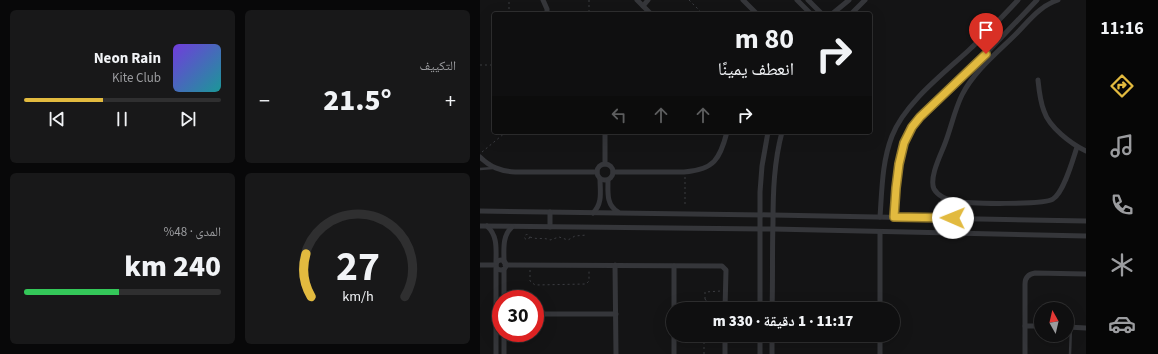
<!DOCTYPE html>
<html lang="ar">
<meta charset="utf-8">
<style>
:root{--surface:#0f0f10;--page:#181819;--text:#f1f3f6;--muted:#9b9c9f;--line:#2f2f30;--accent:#e2ba3f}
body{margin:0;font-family:"Source Sans 3","Noto Naskh Arabic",sans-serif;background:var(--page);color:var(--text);direction:rtl;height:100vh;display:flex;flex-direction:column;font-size:15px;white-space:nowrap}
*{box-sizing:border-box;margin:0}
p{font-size:13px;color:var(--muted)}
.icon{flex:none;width:22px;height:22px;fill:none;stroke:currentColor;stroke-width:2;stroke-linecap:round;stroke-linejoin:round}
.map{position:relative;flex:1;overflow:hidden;direction:ltr}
.panel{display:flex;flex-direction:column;gap:10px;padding:10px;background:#080809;width:480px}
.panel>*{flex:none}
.hud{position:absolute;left:12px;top:12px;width:380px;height:122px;border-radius:4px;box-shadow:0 4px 16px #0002,0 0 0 1px var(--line);direction:rtl;background:#0f0f10;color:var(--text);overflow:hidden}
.needle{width:26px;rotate:352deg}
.fabs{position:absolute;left:554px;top:302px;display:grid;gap:8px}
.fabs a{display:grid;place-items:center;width:40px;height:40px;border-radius:50%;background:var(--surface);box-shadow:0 4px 16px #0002,0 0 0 1px var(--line);font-size:20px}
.speed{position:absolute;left:12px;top:290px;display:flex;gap:8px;font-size:20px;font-weight:700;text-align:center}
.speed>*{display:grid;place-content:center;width:52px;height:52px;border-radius:50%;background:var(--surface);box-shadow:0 4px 16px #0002,0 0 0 1px var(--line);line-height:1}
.speed .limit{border:6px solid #d22;background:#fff;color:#111}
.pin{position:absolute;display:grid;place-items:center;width:34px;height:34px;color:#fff;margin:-41px -17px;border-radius:50% 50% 50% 0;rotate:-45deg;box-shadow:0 0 4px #0007}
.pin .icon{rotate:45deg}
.me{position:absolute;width:44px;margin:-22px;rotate:271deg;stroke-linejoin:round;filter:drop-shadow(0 0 3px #0008)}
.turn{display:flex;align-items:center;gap:14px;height:84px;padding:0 12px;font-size:18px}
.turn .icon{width:52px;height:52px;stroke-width:2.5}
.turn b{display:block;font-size:28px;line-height:34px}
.lanes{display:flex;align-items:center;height:38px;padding:0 12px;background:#0003;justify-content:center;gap:20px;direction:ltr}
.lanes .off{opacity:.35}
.big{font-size:30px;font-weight:800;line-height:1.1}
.panel .card{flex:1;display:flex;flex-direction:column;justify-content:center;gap:6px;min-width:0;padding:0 14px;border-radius:6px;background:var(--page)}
.panel .dial{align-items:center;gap:0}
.dial svg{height:104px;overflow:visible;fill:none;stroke:var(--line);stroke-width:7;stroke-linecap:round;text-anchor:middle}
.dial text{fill:var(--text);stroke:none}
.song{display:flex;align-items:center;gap:12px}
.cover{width:48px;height:48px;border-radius:6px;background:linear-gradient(135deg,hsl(260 70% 55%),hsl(180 70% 35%))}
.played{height:4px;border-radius:2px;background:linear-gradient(90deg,var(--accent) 40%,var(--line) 40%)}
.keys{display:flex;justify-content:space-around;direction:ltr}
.heat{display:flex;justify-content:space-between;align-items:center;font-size:22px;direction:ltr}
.charge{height:6px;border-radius:3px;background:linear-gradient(90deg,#34c759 48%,var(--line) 0)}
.panel .tiles{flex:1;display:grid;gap:10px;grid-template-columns:repeat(2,1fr)}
.trip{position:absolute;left:186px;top:302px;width:234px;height:40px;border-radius:20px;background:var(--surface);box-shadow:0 4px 16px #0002,0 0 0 1px var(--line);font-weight:800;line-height:40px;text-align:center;direction:rtl}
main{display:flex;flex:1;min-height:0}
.tabs{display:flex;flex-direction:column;width:72px;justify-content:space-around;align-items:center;background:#060606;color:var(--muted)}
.tabs .icon{width:28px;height:28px}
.tabs .active{color:var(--accent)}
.tabs b{font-size:18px;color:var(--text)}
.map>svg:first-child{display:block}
</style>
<main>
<nav class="tabs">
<b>11:16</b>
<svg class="icon active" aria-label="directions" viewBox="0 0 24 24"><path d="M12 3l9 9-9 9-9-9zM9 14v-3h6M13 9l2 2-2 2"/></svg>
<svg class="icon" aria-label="music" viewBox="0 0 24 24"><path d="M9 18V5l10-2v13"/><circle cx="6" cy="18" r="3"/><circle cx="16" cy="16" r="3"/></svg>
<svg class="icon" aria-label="phone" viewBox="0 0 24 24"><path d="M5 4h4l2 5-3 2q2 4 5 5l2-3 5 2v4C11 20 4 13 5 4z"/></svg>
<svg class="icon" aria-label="climate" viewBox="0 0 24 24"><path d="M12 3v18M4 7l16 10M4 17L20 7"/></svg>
<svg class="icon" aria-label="car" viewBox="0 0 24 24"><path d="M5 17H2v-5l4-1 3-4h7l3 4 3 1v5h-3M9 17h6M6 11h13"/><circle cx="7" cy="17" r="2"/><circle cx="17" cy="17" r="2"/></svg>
</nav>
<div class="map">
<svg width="606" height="354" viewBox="0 0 606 354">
<rect width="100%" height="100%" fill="#141415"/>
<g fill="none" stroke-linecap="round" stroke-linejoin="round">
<!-- path -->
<g stroke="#3b3c41" stroke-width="1" stroke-dasharray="2 3" stroke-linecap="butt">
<polyline points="109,0 109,14"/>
<polyline points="209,0 223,14"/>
<polyline points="110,11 113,14"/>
<polyline points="29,14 29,0"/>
<polyline points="0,65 14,65"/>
<polyline points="43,132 72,132"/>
<polyline points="72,132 119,133"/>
<polyline points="130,133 165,134 173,132"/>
<polyline points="167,134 189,134 197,132"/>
<polyline points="2,152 26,132"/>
<polyline points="205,177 205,204"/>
<circle cx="47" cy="237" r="2.5"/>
<path d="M50 237C57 240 64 237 70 240L79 237 88 240 95 236 107 235"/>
<polyline points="50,270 50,281 55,285 106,284 109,281 109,270"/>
<polyline points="225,299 232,309 234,309 240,306"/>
<polyline points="225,309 225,292 241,291"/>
<polyline points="224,354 224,335"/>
</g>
<!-- service -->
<g stroke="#35363a" stroke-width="2.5">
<polyline points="0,169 13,168"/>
<polyline points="590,354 591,328"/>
</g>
<!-- minor -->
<g stroke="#35363a" stroke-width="5">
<polyline points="63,0 67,9 67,14"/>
<polyline points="157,0 171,14"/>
<polyline points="263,0 277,14"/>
<polyline points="317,0 331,14"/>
<polyline points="328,0 342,14"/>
<path d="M578 0C572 2 565 6 560 10 551 17 544 26 536 34 518 52 494 71 482 95 474 111 471 129 464 146 460 156 449 178 454 189 458 196 467 200 474 201 488 204 565 205 573 199 584 192 593 159 597 147"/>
<polyline points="163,6 168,0"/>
<polyline points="352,14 369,0"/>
<polyline points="371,14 385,0"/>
<path d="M558 80C559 90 560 101 564 111 569 127 591 144 606 151"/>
<path d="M0 157C10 167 20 171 35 172H117"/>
<circle cx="125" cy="172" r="8"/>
<polyline points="125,164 125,132"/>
<path d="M133 172H204C234 170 240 159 247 132"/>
<path d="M128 180C128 192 126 205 138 212"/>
<polyline points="0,211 293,215 606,221"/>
<polyline points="70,212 70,227"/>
<path d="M113 213C123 203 120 191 120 179"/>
<path d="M400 217C402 189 402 162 412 136 425 103 463 74 489 50 506 34 522 17 538 0"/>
<path d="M414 217C416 182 416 145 440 117L495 65 557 0"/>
<polyline points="0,226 293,229 606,236"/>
<path d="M7 226C18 236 16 249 16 263"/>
<circle cx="21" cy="265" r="5"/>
<path d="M24 262C24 249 22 236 32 227"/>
<polyline points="0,265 16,265"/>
<polyline points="25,265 242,266 246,270 245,309"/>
<polyline points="135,265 136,354"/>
<polyline points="194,266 194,309"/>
<polyline points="24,269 24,299"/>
<polyline points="280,309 280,192 282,166 288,132"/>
<path d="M292 309C293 280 292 252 293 223 293 192 294 162 302 132"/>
<polyline points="400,309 400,232"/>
<polyline points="55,314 136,314"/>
<polyline points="545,326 561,326"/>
<polyline points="587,327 606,328"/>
<polyline points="24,333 24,354"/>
<polyline points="194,335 194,354"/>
<polyline points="280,335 280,354"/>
<polyline points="16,354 16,268"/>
<polyline points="245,354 245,335"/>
<polyline points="292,354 292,335"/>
<polyline points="400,354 400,335"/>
<path d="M545 354V284C545 277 549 274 555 273L606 274"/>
</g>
</g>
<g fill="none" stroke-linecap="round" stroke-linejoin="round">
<!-- route casing -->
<g stroke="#937929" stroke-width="10">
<polyline id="route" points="473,218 414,217 416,188 419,164 424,143 432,127 440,117 506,54"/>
</g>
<!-- route -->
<use href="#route" stroke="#e2ba3f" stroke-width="7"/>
</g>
</svg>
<div class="fabs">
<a><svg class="needle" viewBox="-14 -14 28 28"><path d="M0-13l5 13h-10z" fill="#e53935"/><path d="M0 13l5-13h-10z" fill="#9b9c9f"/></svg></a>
</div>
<div class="speed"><div class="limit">30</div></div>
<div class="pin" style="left:506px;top:54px;background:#d93025"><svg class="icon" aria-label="arrive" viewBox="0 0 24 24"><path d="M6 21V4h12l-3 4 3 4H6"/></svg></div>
<svg class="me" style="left:473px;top:218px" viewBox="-20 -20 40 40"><circle r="19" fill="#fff"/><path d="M0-13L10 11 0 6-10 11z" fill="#e2ba3f"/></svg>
<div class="trip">11:17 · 1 دقيقة · 330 m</div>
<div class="hud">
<div class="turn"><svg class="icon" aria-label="right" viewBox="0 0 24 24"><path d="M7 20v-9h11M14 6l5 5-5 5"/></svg><div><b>80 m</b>انعطف يمينًا</div></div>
<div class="lanes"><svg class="icon off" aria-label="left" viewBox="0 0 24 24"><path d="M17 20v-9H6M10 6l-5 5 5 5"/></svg><svg class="icon off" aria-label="ahead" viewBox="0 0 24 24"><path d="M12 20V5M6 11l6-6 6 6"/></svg><svg class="icon off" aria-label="ahead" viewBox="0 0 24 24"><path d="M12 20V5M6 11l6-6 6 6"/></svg><svg class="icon" aria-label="right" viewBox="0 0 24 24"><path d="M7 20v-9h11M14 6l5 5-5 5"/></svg></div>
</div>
</div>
<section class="panel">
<div class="tiles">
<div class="card"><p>التكييف</p>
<div class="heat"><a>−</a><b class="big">21.5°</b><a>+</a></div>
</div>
<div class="card">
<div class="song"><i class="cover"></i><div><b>Neon Rain</b><p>Kite Club</p></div></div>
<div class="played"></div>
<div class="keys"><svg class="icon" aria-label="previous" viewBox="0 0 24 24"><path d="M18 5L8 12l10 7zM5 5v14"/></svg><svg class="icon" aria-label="pause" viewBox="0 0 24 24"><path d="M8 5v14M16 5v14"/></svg><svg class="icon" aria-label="next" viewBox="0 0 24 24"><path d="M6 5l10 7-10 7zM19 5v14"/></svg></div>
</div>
<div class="card dial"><svg viewBox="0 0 100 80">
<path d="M14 69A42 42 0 1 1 86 69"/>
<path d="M14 69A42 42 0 0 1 10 36" stroke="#e2ba3f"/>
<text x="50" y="56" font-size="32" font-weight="700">27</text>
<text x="50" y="72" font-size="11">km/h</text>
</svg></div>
<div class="card"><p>المدى · 48%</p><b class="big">240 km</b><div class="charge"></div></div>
</div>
</section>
</main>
